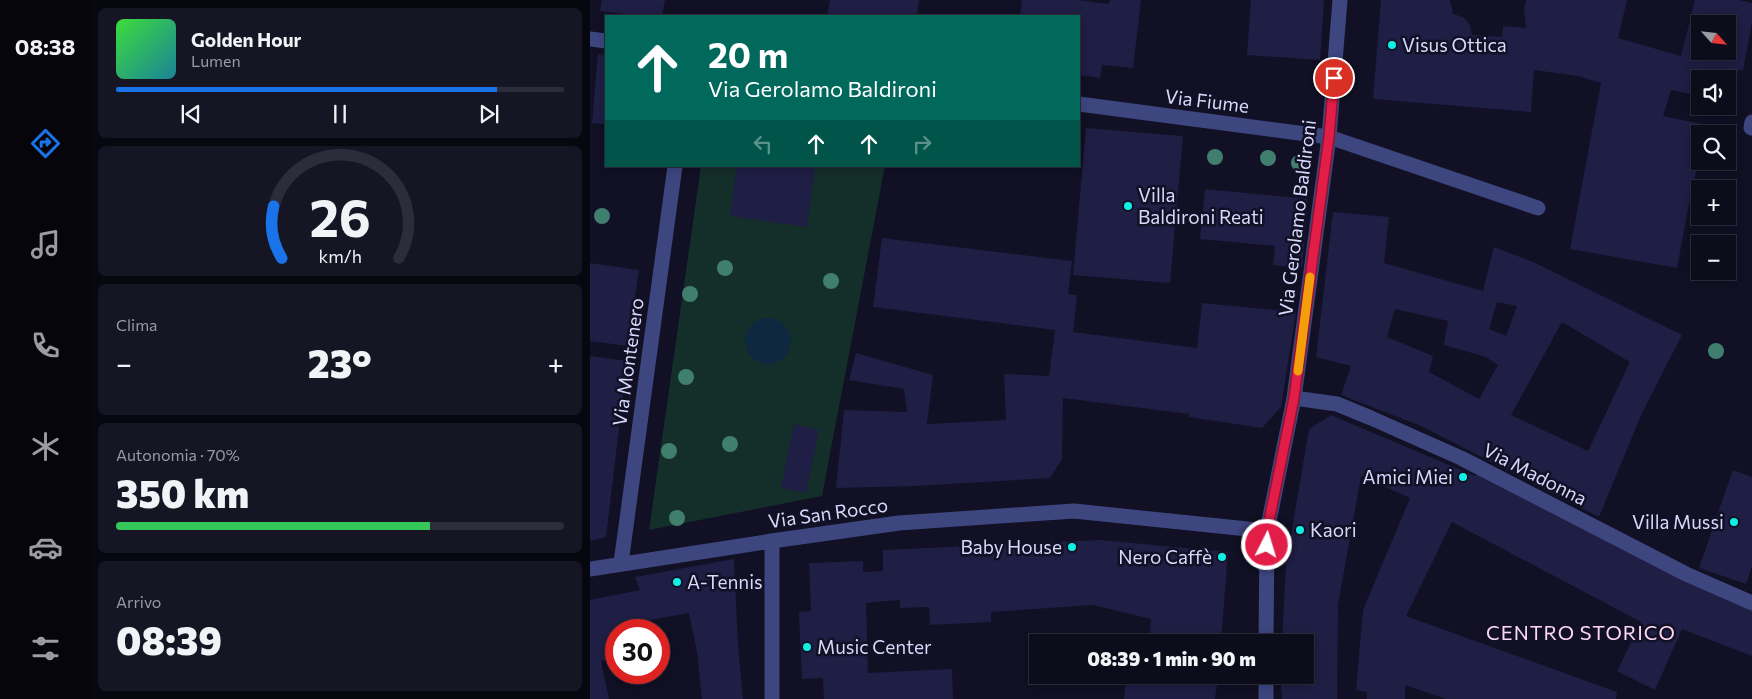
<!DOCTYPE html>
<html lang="it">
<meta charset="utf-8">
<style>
:root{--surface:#0d0c1b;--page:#161524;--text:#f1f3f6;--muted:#9a9ba3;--line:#2d2c3a;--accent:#1a73e8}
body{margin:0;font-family:Commissioner,sans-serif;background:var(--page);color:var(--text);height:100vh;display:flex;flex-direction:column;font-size:19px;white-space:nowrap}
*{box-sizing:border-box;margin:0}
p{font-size:16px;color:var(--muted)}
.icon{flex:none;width:28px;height:28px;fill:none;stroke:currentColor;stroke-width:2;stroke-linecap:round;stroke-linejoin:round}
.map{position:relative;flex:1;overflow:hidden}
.sheet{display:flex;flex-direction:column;gap:8px;padding:8px;background:#07070f;width:500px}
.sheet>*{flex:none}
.hud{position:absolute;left:15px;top:15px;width:475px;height:152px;border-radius:0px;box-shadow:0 2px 12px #0003,0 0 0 1px var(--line);background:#00695c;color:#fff;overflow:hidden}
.needle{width:32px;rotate:117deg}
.tools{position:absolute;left:1101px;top:15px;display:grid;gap:10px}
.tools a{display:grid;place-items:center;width:45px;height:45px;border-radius:0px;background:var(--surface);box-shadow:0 2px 12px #0003,0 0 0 1px var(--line);font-size:25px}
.speed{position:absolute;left:15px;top:619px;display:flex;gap:10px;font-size:25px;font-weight:700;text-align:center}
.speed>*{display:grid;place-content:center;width:65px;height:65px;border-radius:50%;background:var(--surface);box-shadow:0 2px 12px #0003,0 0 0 1px var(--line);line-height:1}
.speed .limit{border:8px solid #d22;background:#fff;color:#111}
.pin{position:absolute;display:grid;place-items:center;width:42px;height:42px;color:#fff;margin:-21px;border:2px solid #fff;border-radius:50%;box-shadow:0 1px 5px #0007}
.me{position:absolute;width:55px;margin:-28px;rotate:5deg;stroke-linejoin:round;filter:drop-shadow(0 0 4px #0008)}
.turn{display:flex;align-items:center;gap:18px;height:105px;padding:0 20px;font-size:22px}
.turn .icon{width:65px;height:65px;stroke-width:2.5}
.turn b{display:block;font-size:35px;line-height:42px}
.lanes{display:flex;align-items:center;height:48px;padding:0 20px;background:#0003;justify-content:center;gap:25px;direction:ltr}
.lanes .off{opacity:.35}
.big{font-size:38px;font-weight:800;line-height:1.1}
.sheet .widget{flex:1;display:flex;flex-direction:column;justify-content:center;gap:8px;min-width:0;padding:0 18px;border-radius:8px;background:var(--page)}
.sheet .dial{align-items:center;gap:0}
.dial svg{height:130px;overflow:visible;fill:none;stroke:var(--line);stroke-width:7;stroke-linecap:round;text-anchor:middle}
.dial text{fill:var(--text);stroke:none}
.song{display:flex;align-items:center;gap:15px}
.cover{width:60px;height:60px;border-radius:8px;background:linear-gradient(135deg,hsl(120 70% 55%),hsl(190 70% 35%))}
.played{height:5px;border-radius:2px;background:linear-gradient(90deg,var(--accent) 85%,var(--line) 85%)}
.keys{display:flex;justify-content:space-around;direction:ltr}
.heat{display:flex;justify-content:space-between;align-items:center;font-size:28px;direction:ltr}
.charge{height:8px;border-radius:4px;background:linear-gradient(90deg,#34c759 70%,var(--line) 0)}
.trip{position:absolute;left:439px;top:634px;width:285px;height:50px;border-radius:0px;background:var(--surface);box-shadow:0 2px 12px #0003,0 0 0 1px var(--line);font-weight:800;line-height:50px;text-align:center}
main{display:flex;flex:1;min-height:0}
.dock{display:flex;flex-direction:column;width:90px;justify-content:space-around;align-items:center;background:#05050b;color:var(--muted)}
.dock .icon{width:35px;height:35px}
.dock .active{color:var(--accent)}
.dock b{font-size:22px;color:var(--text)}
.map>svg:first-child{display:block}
</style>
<main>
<nav class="dock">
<b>08:38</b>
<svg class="icon active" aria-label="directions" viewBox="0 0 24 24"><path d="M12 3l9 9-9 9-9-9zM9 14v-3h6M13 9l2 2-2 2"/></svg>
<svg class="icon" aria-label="music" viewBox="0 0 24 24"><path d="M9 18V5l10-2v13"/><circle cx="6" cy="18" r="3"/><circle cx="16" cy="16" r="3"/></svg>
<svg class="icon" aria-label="phone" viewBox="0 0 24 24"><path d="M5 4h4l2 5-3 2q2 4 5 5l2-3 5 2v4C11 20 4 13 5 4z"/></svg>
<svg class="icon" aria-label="climate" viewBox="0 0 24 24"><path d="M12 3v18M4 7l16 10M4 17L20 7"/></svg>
<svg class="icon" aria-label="car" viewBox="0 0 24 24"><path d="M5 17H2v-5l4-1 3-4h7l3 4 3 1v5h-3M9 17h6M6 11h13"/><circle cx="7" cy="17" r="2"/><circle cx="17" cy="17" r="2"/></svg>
<svg class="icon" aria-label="filters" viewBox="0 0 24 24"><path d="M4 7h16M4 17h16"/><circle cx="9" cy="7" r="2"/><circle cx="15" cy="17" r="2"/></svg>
</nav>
<section class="sheet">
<div class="widget">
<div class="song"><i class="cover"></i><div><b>Golden Hour</b><p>Lumen</p></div></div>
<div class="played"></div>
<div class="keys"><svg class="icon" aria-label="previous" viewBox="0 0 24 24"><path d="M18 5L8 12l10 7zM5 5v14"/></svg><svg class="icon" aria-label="pause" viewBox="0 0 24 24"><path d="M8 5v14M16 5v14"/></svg><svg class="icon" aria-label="next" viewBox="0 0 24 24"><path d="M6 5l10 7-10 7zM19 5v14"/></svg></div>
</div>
<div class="widget dial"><svg viewBox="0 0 100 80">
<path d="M14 69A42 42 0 1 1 86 69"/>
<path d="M14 69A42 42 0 0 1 9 37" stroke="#1a73e8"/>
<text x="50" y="56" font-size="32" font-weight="700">26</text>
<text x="50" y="72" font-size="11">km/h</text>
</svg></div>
<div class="widget"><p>Clima</p>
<div class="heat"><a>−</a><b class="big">23°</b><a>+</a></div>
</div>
<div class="widget"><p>Autonomia · 70%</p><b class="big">350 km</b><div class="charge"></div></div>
<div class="widget"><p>Arrivo</p><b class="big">08:39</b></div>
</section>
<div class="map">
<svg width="1162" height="699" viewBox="0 0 1162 699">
<rect width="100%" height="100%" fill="#111024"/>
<!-- green -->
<polygon fill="#142e29" points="111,166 295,166 232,496 59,530"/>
<!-- water -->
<circle fill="#0d2840" cx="178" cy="341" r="23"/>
<!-- building -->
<g fill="#1f1e44" fill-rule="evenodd">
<polygon points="12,0 75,0 72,16 50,16 10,11"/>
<polygon points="240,0 329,0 327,16 237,16"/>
<polygon points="432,0 487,0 519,4 520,0 551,0 543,68 512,65 510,78 489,75 489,16 430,16"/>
<polygon points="661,0 734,0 730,60 657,55"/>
<path d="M791 0H860L863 14 873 17 880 25 882 35 912 37 913 26 936 28 934 9 936 0H1037L1028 38 1091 56 1105 0H1149L1162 3V22L1153 71 1148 70 1141 102 1138 101V79H1110V96L1081 90 1073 116 1121 126 1119 134H1110V161L1103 183 1087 268 980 249 1011 83 988 76 944 70 941 112 783 99ZM1110 24H1138V51H1110Z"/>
<polygon points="8,54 16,55 16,124 2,123"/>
<polygon points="496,128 593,136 580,283 483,275"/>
<polygon points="147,166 225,166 217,227 140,216"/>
<polygon points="615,189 718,199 712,268 683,265 685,246 610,239"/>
<path d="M743 212 799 217 794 263 893 291 904 247 943 262 1092 335 1052 413 1009 517 831 426 751 395 761 366 726 357ZM907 302 927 306 916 336 899 329ZM805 309 858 321 854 345 896 357 908 365 889 399 839 372 843 356 797 337ZM972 322 1040 362 998 451 921 415Z"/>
<polygon points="292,238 482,261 478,294 487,295 483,332 607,348 612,303 706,312 691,407 672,428 599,417 599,414 473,398 472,459 460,478 325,486 246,488 254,410 317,412 314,389 259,380 266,353 343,375 337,424 416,420 414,374 459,376 465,330 283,307"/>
<polygon points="0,263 49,270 38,346 0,341"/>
<polygon points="0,356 37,361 16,537 0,541"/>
<polygon points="741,415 885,476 889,474 1162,610 1162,656 1092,629 1065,690 1027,671 1051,622 862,522 816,616 1027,692 1026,699 856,699 815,685 815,699 777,699 777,692 766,690 773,610 820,498 771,476 748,605 747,699 692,699 690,675 715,675 715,642 692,642 696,565 719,429"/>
<polygon points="204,424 229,430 216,493 191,488"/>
<polygon points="1143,470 1162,477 1162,566 1156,584 1109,568"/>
<polygon points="510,540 638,552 631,642 559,642 561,619 503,605 401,612 401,622 340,625 339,607 310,608 310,600 295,601 276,603 278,673 362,669 363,699 234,699 233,678 212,679 209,612 221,611 219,563 273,561 273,572 293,571 293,550"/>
<polygon points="144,559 148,646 153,699 112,699 107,652 99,613 56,621 58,630 26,630 26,658 11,661 19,699 0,699 0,600 50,590 45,577"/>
<polygon points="555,675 628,675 625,699 534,699 536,680 555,682"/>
</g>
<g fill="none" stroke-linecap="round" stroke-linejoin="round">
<!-- minor -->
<g stroke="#3e4680" stroke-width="15">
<polyline points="0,39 16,41"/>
<polyline points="489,104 739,137 948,208"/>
<polyline points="1161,128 1162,122"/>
<polyline points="704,398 747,404 781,418 871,458 1096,574 1162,603"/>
<polyline points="31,563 85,166"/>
<polyline points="0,569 182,541 309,523 484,511 677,531"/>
<polyline points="676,642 677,531 704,398 739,137 750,0"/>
<polyline points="182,699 182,541"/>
<polyline points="676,699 676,675"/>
</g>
</g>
<!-- trees -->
<g fill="#407e6e">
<circle cx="625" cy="157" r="8"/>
<circle cx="678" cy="158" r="8"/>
<circle cx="709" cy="163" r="8"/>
<circle cx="12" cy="216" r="8"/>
<circle cx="135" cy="268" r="8"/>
<circle cx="241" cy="281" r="8"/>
<circle cx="100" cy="294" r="8"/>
<circle cx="1126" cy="351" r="8"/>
<circle cx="96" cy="377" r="8"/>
<circle cx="140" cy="444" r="8"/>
<circle cx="79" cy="451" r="8"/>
<circle cx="87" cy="518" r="8"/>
</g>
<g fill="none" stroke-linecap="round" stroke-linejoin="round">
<!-- route casing -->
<g stroke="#92132f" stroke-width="12">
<polyline id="route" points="677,545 677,531 704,398 739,137 744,78"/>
</g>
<!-- route -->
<use href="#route" stroke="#e11d48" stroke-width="9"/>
<!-- slow -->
<polyline stroke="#f59e0b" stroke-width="9" points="708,371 720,277"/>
</g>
<!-- markers -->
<g fill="#10efe3" stroke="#111024" stroke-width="2">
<circle cx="802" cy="45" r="5"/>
<circle cx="538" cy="206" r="5"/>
<circle cx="873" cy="477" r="5"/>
<circle cx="1144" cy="522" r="5"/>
<circle cx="710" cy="530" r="5"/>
<circle cx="482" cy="547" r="5"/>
<circle cx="632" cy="557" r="5"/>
<circle cx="87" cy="582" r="5"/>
<circle cx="217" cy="647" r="5"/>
</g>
<g text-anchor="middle" stroke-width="5" stroke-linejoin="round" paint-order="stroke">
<!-- poi labels -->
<g font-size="19" fill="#d6d8fc" stroke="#111024" text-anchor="start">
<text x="812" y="52">Visus Ottica</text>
<text x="548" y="202">Villa<tspan x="548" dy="22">Baldironi Reati</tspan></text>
<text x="863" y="484" text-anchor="end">Amici Miei</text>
<text x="1134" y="529" text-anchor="end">Villa Mussi</text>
<text x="720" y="537">Kaori</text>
<text x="472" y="554" text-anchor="end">Baby House</text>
<text x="622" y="564" text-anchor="end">Nero Caffè</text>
<text x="97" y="589">A-Tennis</text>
<text x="227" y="654">Music Center</text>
</g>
<!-- street labels -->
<g font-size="19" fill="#d6d8fc" stroke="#111024">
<text transform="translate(617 101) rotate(7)" y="7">Via Fiume</text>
<text transform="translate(707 218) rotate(-83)" y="7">Via Gerolamo Baldironi</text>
<text transform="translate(38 362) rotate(-82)" y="7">Via Montenero</text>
<text transform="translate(945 474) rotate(27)" y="7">Via Madonna</text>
<text transform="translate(238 513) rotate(-8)" y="7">Via San Rocco</text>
</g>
<!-- neighbourhood labels -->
<g font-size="20" letter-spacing="1" fill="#fcd8f5" stroke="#111024">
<text x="991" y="640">CENTRO STORICO</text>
</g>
</g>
</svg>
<div class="tools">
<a><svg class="needle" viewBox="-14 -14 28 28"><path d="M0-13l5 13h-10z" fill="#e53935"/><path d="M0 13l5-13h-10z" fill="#9a9ba3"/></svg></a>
<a><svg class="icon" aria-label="sound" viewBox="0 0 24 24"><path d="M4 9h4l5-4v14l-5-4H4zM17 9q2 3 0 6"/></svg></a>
<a><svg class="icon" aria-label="search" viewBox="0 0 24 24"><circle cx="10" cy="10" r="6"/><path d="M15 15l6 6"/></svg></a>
<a>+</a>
<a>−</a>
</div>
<div class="speed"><div class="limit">30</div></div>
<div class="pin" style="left:744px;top:78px;background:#d93025"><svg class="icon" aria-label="arrive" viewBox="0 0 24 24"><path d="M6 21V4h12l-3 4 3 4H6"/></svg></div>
<svg class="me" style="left:677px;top:545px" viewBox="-20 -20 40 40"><circle r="17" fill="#e11d48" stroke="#fff" stroke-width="3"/><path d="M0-11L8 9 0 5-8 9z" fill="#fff"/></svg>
<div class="trip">08:39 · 1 min · 90 m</div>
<div class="hud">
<div class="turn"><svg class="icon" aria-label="ahead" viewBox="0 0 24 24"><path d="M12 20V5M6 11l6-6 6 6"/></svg><div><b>20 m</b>Via Gerolamo Baldironi</div></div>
<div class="lanes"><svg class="icon off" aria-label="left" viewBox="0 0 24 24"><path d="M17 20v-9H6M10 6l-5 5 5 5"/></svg><svg class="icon" aria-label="ahead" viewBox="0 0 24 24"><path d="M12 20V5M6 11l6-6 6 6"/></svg><svg class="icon" aria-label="ahead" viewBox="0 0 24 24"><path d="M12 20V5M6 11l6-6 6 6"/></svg><svg class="icon off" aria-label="right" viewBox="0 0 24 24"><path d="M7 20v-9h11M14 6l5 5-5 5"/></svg></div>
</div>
</div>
</main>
